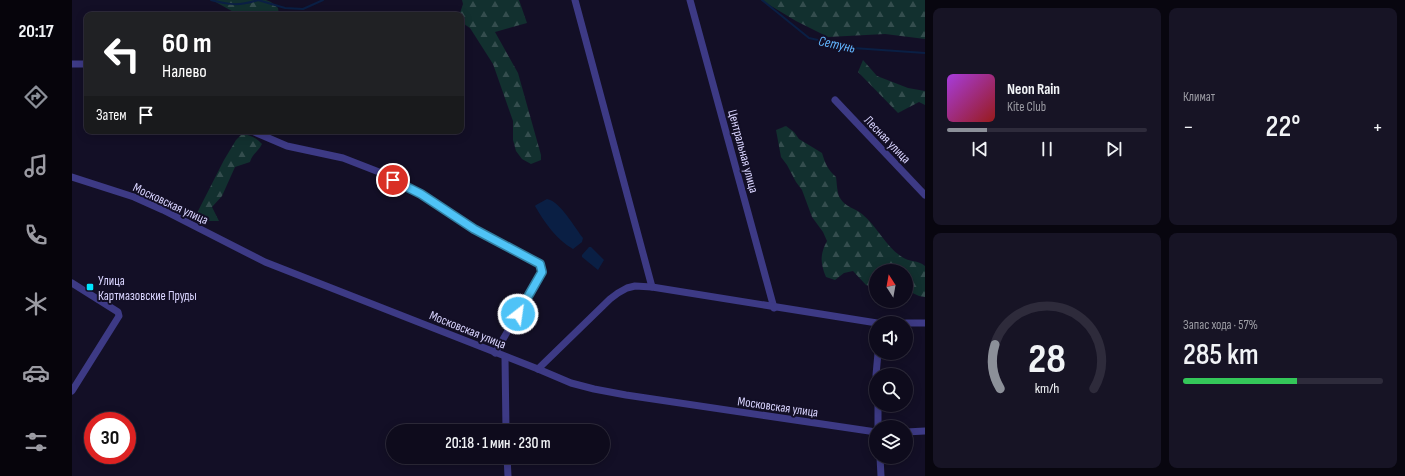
<!DOCTYPE html>
<html lang="ru">
<meta charset="utf-8">
<style>
:root{--surface:#0e0b1c;--page:#171425;--text:#f1f3f6;--muted:#9b9ba3;--line:#2e2b3b;--accent:#8c9099}
body{margin:0;font-family:"Sofia Sans Condensed",sans-serif;background:var(--page);color:var(--text);height:100vh;display:flex;flex-direction:column;font-size:15px;white-space:nowrap}
*{box-sizing:border-box;margin:0}
p{font-size:13px;color:var(--muted)}
.icon{flex:none;width:22px;height:22px;fill:none;stroke:currentColor;stroke-width:2;stroke-linecap:round;stroke-linejoin:round}
.map{position:relative;flex:1;overflow:hidden}
.panel{display:flex;flex-direction:column;gap:8px;padding:8px;background:#08060f;width:480px}
.panel>*{flex:none}
.banner{position:absolute;left:12px;top:12px;width:380px;height:122px;border-radius:8px;box-shadow:0 2px 10px #0003,0 0 0 1px var(--line);background:#202124;color:#fff;overflow:hidden}
.needle{width:26px;rotate:349deg}
.tools{position:absolute;left:797px;top:264px;display:grid;gap:8px}
.tools a{display:grid;place-items:center;width:44px;height:44px;border-radius:50%;background:var(--surface);box-shadow:0 2px 10px #0003,0 0 0 1px var(--line);font-size:20px}
.speed{position:absolute;left:12px;top:412px;display:flex;gap:8px;font-size:20px;font-weight:700;text-align:center}
.speed>*{display:grid;place-content:center;width:52px;height:52px;border-radius:50%;background:var(--surface);box-shadow:0 2px 10px #0003,0 0 0 1px var(--line);line-height:1}
.speed .limit{border:6px solid #d22;background:#fff;color:#111}
.pin{position:absolute;display:grid;place-items:center;width:34px;height:34px;color:#fff;margin:-17px;border:2px solid #fff;border-radius:50%;box-shadow:0 1px 4px #0007}
.me{position:absolute;width:44px;margin:-22px;rotate:30deg;stroke-linejoin:round;filter:drop-shadow(0 0 3px #0008)}
.turn{display:flex;align-items:center;gap:14px;height:84px;padding:0 12px;font-size:18px}
.turn .icon{width:52px;height:52px;stroke-width:2.5}
.turn b{display:block;font-size:28px;line-height:34px}
.then{display:flex;align-items:center;height:38px;padding:0 12px;background:#0003;gap:8px;font-size:15px}
.big{font-size:30px;font-weight:600;line-height:1.1}
.panel .card{flex:1;display:flex;flex-direction:column;justify-content:center;gap:6px;min-width:0;padding:0 14px;border-radius:8px;background:var(--page)}
.panel .dial{align-items:center;gap:0}
.dial svg{height:104px;overflow:visible;fill:none;stroke:var(--line);stroke-width:7;stroke-linecap:round;text-anchor:middle}
.dial text{fill:var(--text);stroke:none}
.song{display:flex;align-items:center;gap:12px}
.cover{width:48px;height:48px;border-radius:6px;background:linear-gradient(135deg,hsl(280 70% 55%),hsl(0 70% 35%))}
.played{height:4px;border-radius:2px;background:linear-gradient(90deg,var(--accent) 20%,var(--line) 20%)}
.keys{display:flex;justify-content:space-around;direction:ltr}
.heat{display:flex;justify-content:space-between;align-items:center;font-size:22px;direction:ltr}
.charge{height:6px;border-radius:3px;background:linear-gradient(90deg,#34c759 57%,var(--line) 0)}
.panel .tiles{flex:1;display:grid;gap:8px;grid-template-columns:repeat(2,1fr)}
.trip{position:absolute;left:314px;top:424px;width:224px;height:40px;border-radius:20px;background:var(--surface);box-shadow:0 2px 10px #0003,0 0 0 1px var(--line);font-weight:600;line-height:40px;text-align:center}
main{display:flex;flex:1;min-height:0}
.tabs{display:flex;flex-direction:column;width:72px;justify-content:space-around;align-items:center;background:#06040b;color:var(--muted)}
.tabs .icon{width:28px;height:28px}
.tabs .on{color:var(--accent)}
.tabs b{font-size:18px;color:var(--text)}
.map>svg:first-child{display:block}
</style>
<main>
<nav class="tabs">
<b>20:17</b>
<svg class="icon on" aria-label="directions" viewBox="0 0 24 24"><path d="M12 3l9 9-9 9-9-9zM9 14v-3h6M13 9l2 2-2 2"/></svg>
<svg class="icon" aria-label="music" viewBox="0 0 24 24"><path d="M9 18V5l10-2v13"/><circle cx="6" cy="18" r="3"/><circle cx="16" cy="16" r="3"/></svg>
<svg class="icon" aria-label="phone" viewBox="0 0 24 24"><path d="M5 4h4l2 5-3 2q2 4 5 5l2-3 5 2v4C11 20 4 13 5 4z"/></svg>
<svg class="icon" aria-label="climate" viewBox="0 0 24 24"><path d="M12 3v18M4 7l16 10M4 17L20 7"/></svg>
<svg class="icon" aria-label="car" viewBox="0 0 24 24"><path d="M5 17H2v-5l4-1 3-4h7l3 4 3 1v5h-3M9 17h6M6 11h13"/><circle cx="7" cy="17" r="2"/><circle cx="17" cy="17" r="2"/></svg>
<svg class="icon" aria-label="filters" viewBox="0 0 24 24"><path d="M4 7h16M4 17h16"/><circle cx="9" cy="7" r="2"/><circle cx="15" cy="17" r="2"/></svg>
</nav>
<div class="map">
<svg width="853" height="476" viewBox="0 0 853 476">
<defs>
<pattern id="forest-firs" width="22" height="20" patternUnits="userSpaceOnUse"><rect width="22" height="20" fill="#12302f"/><path d="M5 1l3.5 6h-7zM16 11l3.5 6h-7z" fill="#344d4e"/></pattern>
</defs>
<rect width="100%" height="100%" fill="#130f26"/>
<!-- forest -->
<g fill="url(#forest-firs)">
<polygon points="140,0 194,0 199,2 206,8 207,15 167,15"/>
<polygon points="390,0 447,0 455,23 423,32 446,73 469,155 469,160 459,164 450,159 444,151 441,140 441,121 421,64 398,28 389,22 388,13 391,4"/>
<polygon points="689,0 853,0 853,39 813,34 756,37 724,21"/>
<polygon points="791,60 805,76 836,88 853,91 853,105 847,102 826,113 786,72"/>
<path d="M714 126 722 132 727 139 750 153C753 163 756 170 764 177 765 184 765 193 768 198 773 207 783 208 790 214 805 226 814 247 830 257 837 262 846 260 853 266V297L847 296 834 290V271H804V288L794 285 781 271 772 273 763 280 754 277C748 263 748 254 755 241L751 232 740 217 730 190 724 182 715 165 709 157 704 130Z"/>
<path d="M170 134C179 135 184 138 190 144 186 152 180 154 178 162L163 167 150 196 140 207 147 221H128L124 215 152 160 164 140Z"/>
</g>
<!-- water -->
<g fill="#0a1f44">
<path d="M475 199C488 201 503 228 511 238L510 242 501 249C485 240 472 222 463 206L464 205Z"/>
<polygon points="517,247 519,247 532,260 526,270 510,257 510,255"/>
</g>
<g fill="none" stroke-linecap="round" stroke-linejoin="round">
<!-- stream -->
<g stroke="#0a1f44" stroke-width="2">
<path d="M139 0C157 5 168 6 186 0"/>
<polyline points="186,0 213,8 231,9 251,0"/>
<polyline points="690,0 737,38 781,48 853,53"/>
</g>
<!-- minor -->
<g stroke="#3d3a85" stroke-width="7">
<polyline points="503,0 580,287"/>
<polyline points="618,0 702,308"/>
<polyline points="0,64 15,64"/>
<polyline points="763,100 853,195"/>
<polyline points="180,131 215,146 271,158 307,172 349,194 402,229 468,264 470,272 423,353"/>
<polyline points="0,177 62,197 91,210 193,262 466,369 499,383 522,389 554,395 804,432"/>
<polyline points="0,283 46,312 47,316 0,391"/>
<polyline points="834,323 853,323"/>
<polyline points="433,357 434,431"/>
<polyline points="466,369 538,299 546,293 555,288 563,286 580,287 805,323"/>
<polyline points="804,375 806,353"/>
<polyline points="806,405 806,427"/>
<polyline points="834,432 853,431"/>
<polyline points="435,457 436,476"/>
<polyline points="808,457 809,476"/>
</g>
</g>
<g fill="none" stroke-linecap="round" stroke-linejoin="round">
<!-- route casing -->
<g stroke="#337fa1" stroke-width="10">
<polyline id="route" points="321,180 349,194 402,229 468,264 470,272 446,314"/>
</g>
<!-- route -->
<use href="#route" stroke="#4fc3f7" stroke-width="7"/>
</g>
<!-- markers -->
<rect fill="#00e5ff" stroke="#130f26" stroke-width="1.5" x="14" y="283" width="8" height="8" rx="2"/>
<g text-anchor="middle" stroke-width="4" stroke-linejoin="round" paint-order="stroke">
<!-- street labels -->
<g font-size="13" fill="#d9d4ff" stroke="#130f26">
<text transform="translate(816 139) rotate(46)" y="5">Лесная улица</text>
<text transform="translate(672 151) rotate(75)" y="5">Центральная улица</text>
<text transform="translate(99 203) rotate(25)" y="5">Московская улица</text>
<text transform="translate(396 329) rotate(22)" y="5">Московская улица</text>
<text transform="translate(706 406) rotate(8)" y="5">Московская улица</text>
</g>
<!-- poi labels -->
<g font-size="13" fill="#d9d4ff" stroke="#130f26" text-anchor="start">
<text x="26" y="285">Улица<tspan x="26" dy="15">Картмазовские Пруды</tspan></text>
</g>
<!-- water labels -->
<g font-size="14" font-style="italic" fill="#62b6ff" stroke="#130f26">
<text transform="translate(765 44) rotate(12)" y="5">Сетунь</text>
</g>
</g>
</svg>
<div class="tools">
<a><svg class="needle" viewBox="-14 -14 28 28"><path d="M0-13l5 13h-10z" fill="#e53935"/><path d="M0 13l5-13h-10z" fill="#9b9ba3"/></svg></a>
<a><svg class="icon" aria-label="sound" viewBox="0 0 24 24"><path d="M4 9h4l5-4v14l-5-4H4zM17 9q2 3 0 6"/></svg></a>
<a><svg class="icon" aria-label="search" viewBox="0 0 24 24"><circle cx="10" cy="10" r="6"/><path d="M15 15l6 6"/></svg></a>
<a><svg class="icon" aria-label="layers" viewBox="0 0 24 24"><path d="M12 4l9 5-9 5-9-5zM3 14l9 5 9-5"/></svg></a>
</div>
<div class="speed"><div class="limit">30</div></div>
<div class="pin" style="left:321px;top:180px;background:#d93025"><svg class="icon" aria-label="arrive" viewBox="0 0 24 24"><path d="M6 21V4h12l-3 4 3 4H6"/></svg></div>
<svg class="me" style="left:446px;top:314px" viewBox="-20 -20 40 40"><circle r="17" fill="#4fc3f7" stroke="#fff" stroke-width="3"/><path d="M0-11L8 9 0 5-8 9z" fill="#fff"/></svg>
<div class="trip">20:18 · 1 мин · 230 m</div>
<div class="banner">
<div class="turn"><svg class="icon" aria-label="left" viewBox="0 0 24 24"><path d="M17 20v-9H6M10 6l-5 5 5 5"/></svg><div><b>60 m</b>Налево</div></div>
<div class="then">Затем<svg class="icon" aria-label="arrive" viewBox="0 0 24 24"><path d="M6 21V4h12l-3 4 3 4H6"/></svg></div>
</div>
</div>
<section class="panel">
<div class="tiles">
<div class="card">
<div class="song"><i class="cover"></i><div><b>Neon Rain</b><p>Kite Club</p></div></div>
<div class="played"></div>
<div class="keys"><svg class="icon" aria-label="previous" viewBox="0 0 24 24"><path d="M18 5L8 12l10 7zM5 5v14"/></svg><svg class="icon" aria-label="pause" viewBox="0 0 24 24"><path d="M8 5v14M16 5v14"/></svg><svg class="icon" aria-label="next" viewBox="0 0 24 24"><path d="M6 5l10 7-10 7zM19 5v14"/></svg></div>
</div>
<div class="card"><p>Климат</p>
<div class="heat"><a>−</a><b class="big">22°</b><a>+</a></div>
</div>
<div class="card dial"><svg viewBox="0 0 100 80">
<path d="M14 69A42 42 0 1 1 86 69"/>
<path d="M14 69A42 42 0 0 1 10 35" stroke="#8c9099"/>
<text x="50" y="56" font-size="32" font-weight="700">28</text>
<text x="50" y="72" font-size="11">km/h</text>
</svg></div>
<div class="card"><p>Запас хода · 57%</p><b class="big">285 km</b><div class="charge"></div></div>
</div>
</section>
</main>
